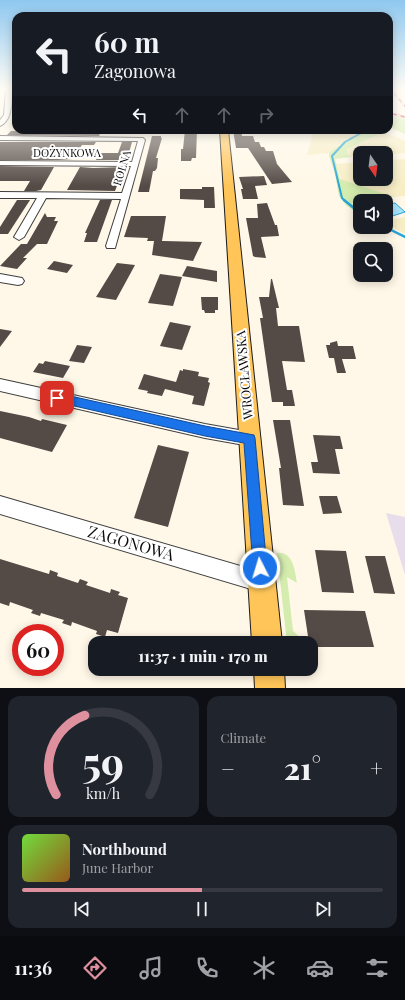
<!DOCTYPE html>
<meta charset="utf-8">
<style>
:root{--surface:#171b24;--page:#20242c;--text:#f1f3f6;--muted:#9ea1a6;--line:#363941;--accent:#de909e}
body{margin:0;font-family:"Playfair Display",serif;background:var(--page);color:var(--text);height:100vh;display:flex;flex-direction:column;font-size:15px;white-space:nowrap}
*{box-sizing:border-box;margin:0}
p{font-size:13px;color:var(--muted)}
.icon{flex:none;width:22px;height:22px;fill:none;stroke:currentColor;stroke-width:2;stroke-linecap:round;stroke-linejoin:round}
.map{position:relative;height:688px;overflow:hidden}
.details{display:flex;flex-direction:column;gap:8px;padding:8px;background:#0d0f14;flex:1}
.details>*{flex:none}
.guide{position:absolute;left:12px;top:12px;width:381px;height:122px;border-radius:12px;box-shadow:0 2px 10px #0003;background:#171b24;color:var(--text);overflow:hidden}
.needle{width:26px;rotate:166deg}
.buttons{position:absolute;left:353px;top:146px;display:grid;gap:8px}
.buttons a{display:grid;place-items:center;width:40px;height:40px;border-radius:8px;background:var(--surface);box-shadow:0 2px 10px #0003;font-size:20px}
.speed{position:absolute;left:12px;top:624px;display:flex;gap:8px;font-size:20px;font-weight:700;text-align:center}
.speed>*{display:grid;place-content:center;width:52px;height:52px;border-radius:50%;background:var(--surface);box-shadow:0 2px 10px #0003;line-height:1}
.speed .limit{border:6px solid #d22;background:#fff;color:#111}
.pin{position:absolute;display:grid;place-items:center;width:34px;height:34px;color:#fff;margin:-17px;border-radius:8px;box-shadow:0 2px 6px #0006}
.me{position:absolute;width:44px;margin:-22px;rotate:355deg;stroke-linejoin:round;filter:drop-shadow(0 0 3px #0008)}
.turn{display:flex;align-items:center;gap:14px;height:84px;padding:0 16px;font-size:18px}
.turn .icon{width:52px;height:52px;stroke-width:2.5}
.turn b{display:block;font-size:28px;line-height:34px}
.lanes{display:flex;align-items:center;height:38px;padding:0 16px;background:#0003;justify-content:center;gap:20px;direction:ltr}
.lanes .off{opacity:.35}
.big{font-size:30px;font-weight:800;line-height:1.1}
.details .card{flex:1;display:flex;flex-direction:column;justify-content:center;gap:6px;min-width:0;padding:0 14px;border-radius:12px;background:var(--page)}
.details .dial{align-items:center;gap:0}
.dial svg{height:104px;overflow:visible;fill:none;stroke:var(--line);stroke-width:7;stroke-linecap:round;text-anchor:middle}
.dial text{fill:var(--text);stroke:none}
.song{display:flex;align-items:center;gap:12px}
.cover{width:48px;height:48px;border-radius:6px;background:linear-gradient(135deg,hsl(100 70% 55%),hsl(30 70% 35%))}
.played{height:4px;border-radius:2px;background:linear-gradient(90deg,var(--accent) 50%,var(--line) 50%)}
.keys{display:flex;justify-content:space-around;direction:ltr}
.heat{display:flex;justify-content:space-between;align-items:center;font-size:22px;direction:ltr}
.details .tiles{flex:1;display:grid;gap:8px;grid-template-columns:1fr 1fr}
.card:last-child{grid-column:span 2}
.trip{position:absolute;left:88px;top:636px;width:230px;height:40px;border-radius:12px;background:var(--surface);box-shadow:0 2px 10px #0003;font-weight:800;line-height:40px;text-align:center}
.tab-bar{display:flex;height:64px;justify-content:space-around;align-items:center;background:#090b0e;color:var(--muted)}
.tab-bar .icon{width:28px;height:28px}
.tab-bar .active{color:var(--accent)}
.tab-bar b{font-size:18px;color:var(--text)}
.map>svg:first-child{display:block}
</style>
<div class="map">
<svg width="405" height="688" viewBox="0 0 405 688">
<rect width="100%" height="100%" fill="#fff8e8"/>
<!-- industrial -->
<polygon fill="#e8ddeb" points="386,513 405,517 405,575"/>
<!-- farmland -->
<g fill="#f7eec6">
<polygon points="314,130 365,130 350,138 329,153 307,155"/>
<polygon points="384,132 405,141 405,153 386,155 386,153 360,153 360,157 351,157 347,154 347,149"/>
<polygon points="405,159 405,196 394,197 342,181 336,164 360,162 360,179 386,179 386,160"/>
<polygon points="405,217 405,234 386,224 386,221"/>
</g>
<!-- green -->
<g fill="#d5ecaf">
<polygon points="389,115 405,119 405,134 389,127"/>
<polygon points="365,130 384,132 347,149 347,154 351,157 335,159 340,179 394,197 351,203 360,210 360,215 346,205 339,196 335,174 329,156 329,153 350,138"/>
<path d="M277 553C293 551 295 571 297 583L287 577 293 631 302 639 303 643H287Z"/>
</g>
<!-- water -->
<polygon fill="#a8e5fc" stroke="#28a5d9" points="395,203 405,212 386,218 386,204"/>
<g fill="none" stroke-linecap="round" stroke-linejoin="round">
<!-- stream-far2 -->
<polyline stroke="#28a5d9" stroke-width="1.5" points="350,139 367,130"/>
<!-- stream-far1 -->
<polyline stroke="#28a5d9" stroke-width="2" points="345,201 342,198 332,156 345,142 352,138"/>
<!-- stream -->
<g stroke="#28a5d9" stroke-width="2.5">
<polyline points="344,200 360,213"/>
<polyline points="385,227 405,237"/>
</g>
</g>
<!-- building -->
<g fill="#544a46">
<polygon points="102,130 99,136 7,135 11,131"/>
<polygon points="185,130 197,130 196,158 192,158 191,161 181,161 181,149 183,149"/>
<polygon points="233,130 241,130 242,136 253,136 255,142 259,142 261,147 264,147 266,151 273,151 277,164 292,182 272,184 248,148 236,148"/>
<polygon points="152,136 161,136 161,138 162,138 156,158 158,158 157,168 155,171 153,171 149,192 138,192"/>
<polygon points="0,142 96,142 94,145 82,145 73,159 58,160 0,160"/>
<polygon points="122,142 132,142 127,160 96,160 99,153 118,153"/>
<polygon points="0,166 54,167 41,190 36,191 24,191 30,181 0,181"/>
<polygon points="80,167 93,168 124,167 115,191 67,190"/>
<polygon points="264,176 267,185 255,186 258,199 243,199 241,189 243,189 239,177"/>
<polygon points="202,187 214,187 215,208 204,208 204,200 180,199 180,189 202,189"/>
<polygon points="17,200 30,200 8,234 0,234 0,227"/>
<polygon points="100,200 112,200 97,242 84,242 87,233 85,233"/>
<polygon points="267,203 275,225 277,225 279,236 261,237 266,258 255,257 253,256 246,218 258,218 257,204"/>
<polygon points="45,213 47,217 56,217 54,221 58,221 47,244 37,244 23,258 27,258 17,269 0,266 21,244 27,244"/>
<polygon points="131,216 166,216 162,241 164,241 202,242 193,261 152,255 154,241 147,241 148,238 124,237"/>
<polygon points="54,261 73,265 67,273 47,269"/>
<polygon points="117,263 135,265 116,300 96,297"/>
<polygon points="187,266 217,271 217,282 182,276"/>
<polygon points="160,274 182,277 173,306 148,303"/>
<polygon points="271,279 272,279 279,308 276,308 278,326 299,326 305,362 282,361 287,390 292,390 295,406 283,406 283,402 272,402 260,318 263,318 259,297 269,297"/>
<polygon points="201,297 218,297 218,310 215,310 215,313 205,313 204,310 202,310"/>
<polygon points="170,322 191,326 182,350 160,346"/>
<polygon points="0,329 12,331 0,347"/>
<polygon points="337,341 338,346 353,346 356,359 342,359 346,373 337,373 334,358 329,358 326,345 330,345 330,343"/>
<polygon points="77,345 92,347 84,363 69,361"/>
<polygon points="45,361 70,366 63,378 33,372 39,363 43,364"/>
<polygon points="183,369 199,372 198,376 209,378 208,382 210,383 204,406 192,404 194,396 165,389 162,396 147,393 148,391 138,389 144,374 176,382 180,370 183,371"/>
<polygon points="0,411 29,417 41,421 42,419 67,425 52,452 0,438"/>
<polygon points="273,420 290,420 304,506 283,505 279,468 281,468"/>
<polygon points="313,435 340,436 343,449 335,449 340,474 313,473 311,462 318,462"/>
<polygon points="158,445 189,452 168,527 134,518"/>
<polygon points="319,496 337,496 342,513 323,514"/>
<polygon points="315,550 346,551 354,593 322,592"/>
<polygon points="365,556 385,556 395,594 374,593"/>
<polygon points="0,559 49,574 50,570 58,573 57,576 78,583 80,579 88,582 86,585 110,593 111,589 120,592 118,595 128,598 118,633 107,630 105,637 96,634 97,631 72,622 71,626 62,623 64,620 41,613 40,616 31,613 33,610 10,602 9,606 0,603"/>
<polygon points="304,610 365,611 374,647 311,647 311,643 309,643"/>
</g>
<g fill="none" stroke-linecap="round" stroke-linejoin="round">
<!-- minor casing -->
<g stroke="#3e3e3e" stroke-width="2">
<g id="minor">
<path d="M6 90H12C11 102 13 120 0 126V120L4 115Z"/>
<polygon points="0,136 143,138 145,140 115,248 107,248 106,246 121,199 46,198 24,237 19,240 14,237 37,198 0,198 0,192 122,193 131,166 0,165 0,161 132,162 138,141 0,140"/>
<polygon points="0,274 22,278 24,281 22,284 18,285 0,282"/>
<polygon points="0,379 205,424 250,432 256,434 258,439 256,444 250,446 205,438 0,391"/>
<polygon points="0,496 261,572 268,575 271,582 268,589 261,592 0,514"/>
</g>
</g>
<!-- major casing -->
<g stroke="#1c1c1c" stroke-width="2">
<g id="major">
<polygon points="220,130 228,130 282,643 252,643"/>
<polygon points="254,669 284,669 285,688 255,688"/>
</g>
</g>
<!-- minor -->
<use href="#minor" fill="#fff" fill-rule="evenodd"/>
<!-- major -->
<use href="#major" fill="#ffc558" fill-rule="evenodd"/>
<!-- rail casing -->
<g stroke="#c61832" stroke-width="2">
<g id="rail">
<polyline points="391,90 405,106"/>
<polyline points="389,113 405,117"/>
</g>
</g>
<!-- rail -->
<use href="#rail" stroke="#fff" stroke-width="1.5" stroke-dasharray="4" stroke-linecap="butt"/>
</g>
<!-- sky -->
<linearGradient id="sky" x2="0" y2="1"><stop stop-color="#8ec8f0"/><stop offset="0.48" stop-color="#fffcf5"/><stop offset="1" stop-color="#fffcf5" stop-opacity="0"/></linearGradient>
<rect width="405" height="186" fill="url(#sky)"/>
<!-- route -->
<polygon fill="#1a73e8" stroke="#114b97" points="57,393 205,426 254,435 255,438 267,568 265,572 260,574 255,572 253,568 244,443 205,436 57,402 53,401 52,398 53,395"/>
<g text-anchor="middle" stroke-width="4" stroke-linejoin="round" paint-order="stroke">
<!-- far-street labels -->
<g font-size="11" fill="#0b0b0b" stroke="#fff">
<text x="67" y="157">DOŻYNKOWA</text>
<text transform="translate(122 168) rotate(-73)" y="4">ROLNA</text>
</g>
<!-- street labels -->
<g font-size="13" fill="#0b0b0b" stroke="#fff">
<text transform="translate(244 375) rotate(-95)" y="5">WROCŁAWSKA</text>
</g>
<!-- near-street labels -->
<g font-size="16" fill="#0b0b0b" stroke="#fff">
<text transform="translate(131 543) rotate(16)" y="6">ZAGONOWA</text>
</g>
</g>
</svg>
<div class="buttons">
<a><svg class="needle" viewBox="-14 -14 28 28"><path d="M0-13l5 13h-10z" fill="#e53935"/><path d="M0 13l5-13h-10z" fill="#9ea1a6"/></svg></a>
<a><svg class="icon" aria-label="sound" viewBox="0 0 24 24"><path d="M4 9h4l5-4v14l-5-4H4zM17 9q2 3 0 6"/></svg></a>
<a><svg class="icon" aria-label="search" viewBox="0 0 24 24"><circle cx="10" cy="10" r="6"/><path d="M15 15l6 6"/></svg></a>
</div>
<div class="speed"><div class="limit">60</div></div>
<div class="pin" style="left:57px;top:398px;background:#d93025"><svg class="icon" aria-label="arrive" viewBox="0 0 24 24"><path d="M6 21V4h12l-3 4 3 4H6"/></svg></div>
<svg class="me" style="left:260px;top:568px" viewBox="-20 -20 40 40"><circle r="17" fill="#1a73e8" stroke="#fff" stroke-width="3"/><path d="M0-11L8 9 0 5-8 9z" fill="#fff"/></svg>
<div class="trip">11:37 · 1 min · 170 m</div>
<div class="guide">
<div class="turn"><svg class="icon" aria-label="left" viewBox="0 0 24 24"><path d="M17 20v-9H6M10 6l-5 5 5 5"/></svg><div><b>60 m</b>Zagonowa</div></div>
<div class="lanes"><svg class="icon" aria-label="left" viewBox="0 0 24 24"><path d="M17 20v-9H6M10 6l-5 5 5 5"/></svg><svg class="icon off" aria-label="ahead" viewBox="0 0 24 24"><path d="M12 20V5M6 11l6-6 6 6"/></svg><svg class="icon off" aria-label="ahead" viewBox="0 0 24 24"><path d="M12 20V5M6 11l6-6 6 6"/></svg><svg class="icon off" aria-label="right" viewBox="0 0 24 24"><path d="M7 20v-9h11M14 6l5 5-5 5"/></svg></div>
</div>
</div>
<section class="details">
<div class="tiles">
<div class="card dial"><svg viewBox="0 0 100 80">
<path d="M14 69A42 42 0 1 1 86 69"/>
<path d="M14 69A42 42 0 0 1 36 8" stroke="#de909e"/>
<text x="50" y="56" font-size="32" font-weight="700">59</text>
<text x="50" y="72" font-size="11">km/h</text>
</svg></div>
<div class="card"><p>Climate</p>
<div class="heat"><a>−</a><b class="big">21°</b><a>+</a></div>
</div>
<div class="card">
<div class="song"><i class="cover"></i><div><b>Northbound</b><p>June Harbor</p></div></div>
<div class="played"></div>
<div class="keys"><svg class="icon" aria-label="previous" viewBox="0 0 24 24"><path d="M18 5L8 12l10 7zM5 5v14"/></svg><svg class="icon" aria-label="pause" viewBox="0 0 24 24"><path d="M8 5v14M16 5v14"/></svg><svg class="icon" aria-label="next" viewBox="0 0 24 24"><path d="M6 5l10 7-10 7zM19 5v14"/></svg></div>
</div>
</div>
</section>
<nav class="tab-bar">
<b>11:36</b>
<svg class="icon active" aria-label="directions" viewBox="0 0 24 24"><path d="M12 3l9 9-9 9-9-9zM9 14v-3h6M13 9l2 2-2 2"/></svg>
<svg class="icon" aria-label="music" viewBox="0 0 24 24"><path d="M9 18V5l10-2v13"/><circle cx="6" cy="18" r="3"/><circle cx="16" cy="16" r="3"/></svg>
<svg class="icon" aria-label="phone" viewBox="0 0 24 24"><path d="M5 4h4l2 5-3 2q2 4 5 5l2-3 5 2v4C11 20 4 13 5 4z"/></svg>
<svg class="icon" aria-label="climate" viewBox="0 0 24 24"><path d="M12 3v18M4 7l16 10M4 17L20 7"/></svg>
<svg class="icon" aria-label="car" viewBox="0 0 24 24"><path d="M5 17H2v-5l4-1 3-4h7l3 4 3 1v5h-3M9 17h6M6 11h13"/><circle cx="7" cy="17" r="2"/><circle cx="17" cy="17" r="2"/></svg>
<svg class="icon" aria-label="filters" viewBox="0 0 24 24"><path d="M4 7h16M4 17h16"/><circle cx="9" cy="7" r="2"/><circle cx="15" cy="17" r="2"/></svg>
</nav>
